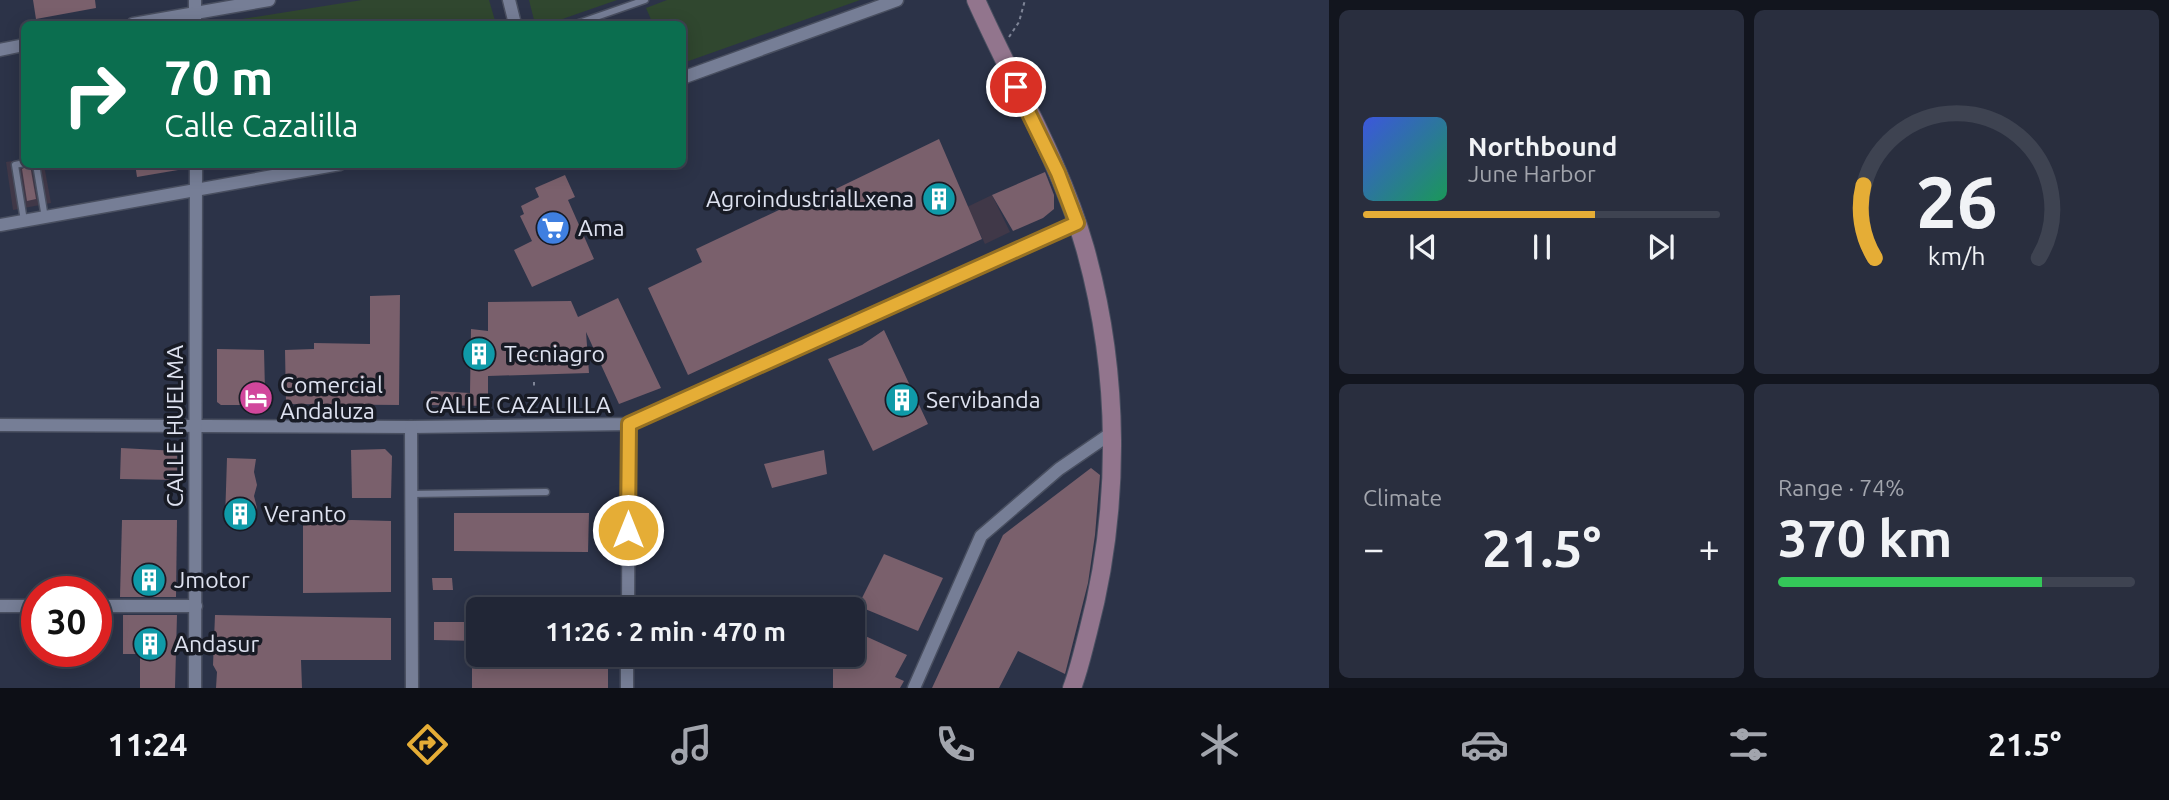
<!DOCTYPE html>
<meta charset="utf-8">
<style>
:root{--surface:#212636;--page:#292e3e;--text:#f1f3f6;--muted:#a2a5ad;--line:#3e4351;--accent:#e5ad36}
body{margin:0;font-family:Ubuntu,sans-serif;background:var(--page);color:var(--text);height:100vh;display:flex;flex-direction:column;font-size:26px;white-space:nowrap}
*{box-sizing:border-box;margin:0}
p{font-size:23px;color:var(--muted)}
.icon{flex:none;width:38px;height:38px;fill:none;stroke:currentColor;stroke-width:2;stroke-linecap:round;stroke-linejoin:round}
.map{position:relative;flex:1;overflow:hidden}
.sheet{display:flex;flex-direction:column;gap:10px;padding:10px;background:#12151e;width:840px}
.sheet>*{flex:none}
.hud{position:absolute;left:21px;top:21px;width:665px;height:147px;border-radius:10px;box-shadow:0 4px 18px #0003,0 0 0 2px var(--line);background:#0b6e4f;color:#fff;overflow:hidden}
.speed{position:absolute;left:21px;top:576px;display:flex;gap:14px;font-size:35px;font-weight:700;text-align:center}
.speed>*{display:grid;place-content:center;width:91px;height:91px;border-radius:50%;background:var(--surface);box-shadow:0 4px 18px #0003,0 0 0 2px var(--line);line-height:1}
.speed .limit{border:10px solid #d22;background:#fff;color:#111}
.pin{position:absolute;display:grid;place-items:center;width:60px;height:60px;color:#fff;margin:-30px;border:4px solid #fff;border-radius:50%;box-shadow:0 2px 7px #0007}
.me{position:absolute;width:77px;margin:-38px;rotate:0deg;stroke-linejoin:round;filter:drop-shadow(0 0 5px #0008)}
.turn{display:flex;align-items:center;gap:24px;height:147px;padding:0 28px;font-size:32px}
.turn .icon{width:91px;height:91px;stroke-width:2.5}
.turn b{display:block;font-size:49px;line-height:60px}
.big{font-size:52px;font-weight:700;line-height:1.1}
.sheet .card{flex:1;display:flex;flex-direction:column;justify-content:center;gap:10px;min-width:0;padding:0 24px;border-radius:10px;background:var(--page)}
.sheet .dial{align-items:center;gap:0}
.dial svg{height:182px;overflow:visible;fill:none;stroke:var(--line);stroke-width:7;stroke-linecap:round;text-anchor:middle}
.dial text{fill:var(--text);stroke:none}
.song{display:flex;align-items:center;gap:21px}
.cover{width:84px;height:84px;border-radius:10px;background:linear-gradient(135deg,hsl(230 70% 55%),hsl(150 70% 35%))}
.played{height:7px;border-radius:4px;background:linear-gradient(90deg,var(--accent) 65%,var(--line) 65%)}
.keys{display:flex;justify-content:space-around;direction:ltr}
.heat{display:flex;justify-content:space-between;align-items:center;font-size:38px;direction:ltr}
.charge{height:10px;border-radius:5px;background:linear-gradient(90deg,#34c759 74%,var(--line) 0)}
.sheet .tiles{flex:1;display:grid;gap:10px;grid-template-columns:repeat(2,1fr)}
.trip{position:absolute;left:466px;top:597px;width:399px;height:70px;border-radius:10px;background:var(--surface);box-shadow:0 4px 18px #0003,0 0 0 2px var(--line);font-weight:700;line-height:70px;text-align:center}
.menu{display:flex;height:112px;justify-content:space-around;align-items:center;background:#0d0f16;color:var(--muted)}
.menu .icon{width:49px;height:49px}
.menu .active{color:var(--accent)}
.menu b{font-size:32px;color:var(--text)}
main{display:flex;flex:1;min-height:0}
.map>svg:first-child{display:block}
</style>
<main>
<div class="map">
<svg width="1329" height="688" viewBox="0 0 1329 688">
<rect width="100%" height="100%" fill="#2c3348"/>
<!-- commercial -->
<g fill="#403848">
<polygon points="24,159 24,164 44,165 51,203 13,210 6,162"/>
<polygon points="992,195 1010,232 985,244 967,207"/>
</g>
<!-- green -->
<g fill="#30472f">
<polygon points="362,0 489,0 496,24 217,24 217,23"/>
<polygon points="529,0 617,0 548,24 535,24"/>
<polygon points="667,0 860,0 683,63 682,24 653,24 646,8"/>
</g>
<!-- building -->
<g fill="#7a606c">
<polygon points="33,0 95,0 96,8 36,19"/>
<polygon points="939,139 982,239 688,375 648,288 702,262 696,249 815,193 817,198"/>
<polygon points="135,164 184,164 184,169 137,177"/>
<polygon points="30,165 36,199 27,201 22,169"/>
<polygon points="1045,172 1054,195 1054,209 1043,218 1013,231 992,195"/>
<polygon points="565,175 575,197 568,200 594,259 532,287 514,250 532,241 520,216 524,214 521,206 539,197 535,188"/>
<polygon points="400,295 399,405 286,404 285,350 314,349 314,343 370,344 370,296"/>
<polygon points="618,298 661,388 619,404 586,332 589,373 488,376 488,406 431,405 431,391 470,393 471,329 488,331 488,302 571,301 578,317"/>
<polygon points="884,330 928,424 873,451 828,359 862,345"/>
<polygon points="217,349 264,350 265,391 246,391 247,405 221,405 217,402"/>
<polygon points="121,448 177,451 177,480 120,479"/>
<polygon points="385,449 392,456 391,498 352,498 351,450"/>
<polygon points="824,450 827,474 772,488 764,464"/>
<polygon points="227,458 256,459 254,472 257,485 254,496 257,508 254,520 225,520"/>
<polygon points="1091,468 1100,475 1095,535 1088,583 1065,674 1018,651 999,688 932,688 1003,535"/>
<polygon points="454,513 589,513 588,552 454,551"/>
<polygon points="122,520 177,520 176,597 120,597"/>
<polygon points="352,520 391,521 391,592 303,593 303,522"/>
<polygon points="884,554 943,578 918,631 858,606"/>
<polygon points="432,578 452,578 453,590 433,590"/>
<polygon points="123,615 177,615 175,688 140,688 140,654 123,654"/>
<polygon points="215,615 391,618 391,660 301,660 302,688 216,688 217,672 213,665"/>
<polygon points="434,622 478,622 478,641 434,640"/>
<polygon points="852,630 907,655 895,677 904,681 900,688 833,688 833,659 835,654 852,654"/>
<polygon points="472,654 520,654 520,661 608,661 608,688 472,688"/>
</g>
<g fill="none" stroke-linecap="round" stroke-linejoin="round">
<!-- service casing -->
<g stroke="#494f60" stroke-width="9">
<g id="service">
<polyline points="576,24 645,0"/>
<polyline points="36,164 45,218"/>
<polyline points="24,221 15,165 24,163"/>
<polyline points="411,494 546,492"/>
</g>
</g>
<!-- minor casing -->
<g stroke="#494f60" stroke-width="15">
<g id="minor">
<polyline points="195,0 195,24"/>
<polyline points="509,0 515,24"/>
<polyline points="133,24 269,0"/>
<polyline points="0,50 24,45"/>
<polyline points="682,78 897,0"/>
<polyline points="0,225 340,164"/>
<polyline points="0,425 411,427 629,424 1077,223"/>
<polyline points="411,427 412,688"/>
<polyline points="0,606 37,606"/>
<polyline points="96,606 196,606"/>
<polyline points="628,609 629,424"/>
<polyline points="195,688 196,164"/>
<polyline points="627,688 627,654"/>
<polyline points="914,688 981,536 1059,469 1113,432"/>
</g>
</g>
<!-- secondary casing -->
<g stroke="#494f60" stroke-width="20">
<path id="secondary" d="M976 0C1012 81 1061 163 1085 248 1120 373 1121 507 1088 632 1083 651 1079 670 1072 688"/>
</g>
<!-- path -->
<g stroke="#7f8597" stroke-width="2" stroke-dasharray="3.5 3.5" stroke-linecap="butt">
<polyline points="1009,37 1019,22 1025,0"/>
<polyline points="534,382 534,386"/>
</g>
<!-- service -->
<use href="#service" stroke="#767e96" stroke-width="6"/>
<!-- minor -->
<use href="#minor" stroke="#767e96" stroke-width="12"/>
<!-- secondary -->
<use href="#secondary" stroke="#92758d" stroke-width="18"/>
</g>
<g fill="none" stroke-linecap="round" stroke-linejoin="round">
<!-- route casing -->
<g stroke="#957023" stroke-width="18">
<polyline id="route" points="628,530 629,424 1077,223 1058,173 1016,87"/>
</g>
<!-- route -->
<use href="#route" stroke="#e5ad36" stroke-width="12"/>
</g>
<!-- icons -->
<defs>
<g id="building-disc" transform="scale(1.75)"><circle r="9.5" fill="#0f9aa8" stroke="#181b25"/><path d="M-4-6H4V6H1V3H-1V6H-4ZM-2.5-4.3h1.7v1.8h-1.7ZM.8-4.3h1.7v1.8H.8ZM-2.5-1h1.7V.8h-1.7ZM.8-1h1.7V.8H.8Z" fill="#fff"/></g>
<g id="supermarket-disc" transform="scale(1.75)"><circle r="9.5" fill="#3f7fe0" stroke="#181b25"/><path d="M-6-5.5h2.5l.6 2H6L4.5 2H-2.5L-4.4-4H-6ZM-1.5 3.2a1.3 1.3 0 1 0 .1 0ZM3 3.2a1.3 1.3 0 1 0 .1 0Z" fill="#fff"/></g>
<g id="hotel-disc" transform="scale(1.75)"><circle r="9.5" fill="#d1479c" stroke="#181b25"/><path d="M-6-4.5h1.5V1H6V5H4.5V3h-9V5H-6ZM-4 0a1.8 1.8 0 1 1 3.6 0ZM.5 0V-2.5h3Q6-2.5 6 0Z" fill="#fff"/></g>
</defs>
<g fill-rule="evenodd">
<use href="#building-disc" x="939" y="199"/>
<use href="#supermarket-disc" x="553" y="228"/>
<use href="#building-disc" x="479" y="354"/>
<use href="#hotel-disc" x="256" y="398"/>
<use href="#building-disc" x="902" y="400"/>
<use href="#building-disc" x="240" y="514"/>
<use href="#building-disc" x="149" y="580"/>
<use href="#building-disc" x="150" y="644"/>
</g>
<g text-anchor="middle" stroke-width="7" stroke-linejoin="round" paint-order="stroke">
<!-- poi labels -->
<g font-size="23" fill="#dee2f0" stroke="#181b25" text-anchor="start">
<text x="914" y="207" text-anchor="end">AgroindustrialLxena</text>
<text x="578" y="236">Ama</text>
<text x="504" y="362">Tecniagro</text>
<text x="280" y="393">Comercial<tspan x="280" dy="26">Andaluza</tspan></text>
<text x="926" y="408">Servibanda</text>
<text x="264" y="522">Veranto</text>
<text x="174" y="588">Jmotor</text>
<text x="174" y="652">Andasur</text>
</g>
<!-- street labels -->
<g font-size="23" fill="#dee2f0" stroke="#181b25">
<text x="518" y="413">CALLE CAZALILLA</text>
<text transform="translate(175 426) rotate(-90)" y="8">CALLE HUELMA</text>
</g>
</g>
</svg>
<div class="speed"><div class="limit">30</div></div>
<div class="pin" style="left:1016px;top:87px;background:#d93025"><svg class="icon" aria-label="arrive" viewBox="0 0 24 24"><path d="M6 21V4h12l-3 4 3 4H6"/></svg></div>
<svg class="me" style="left:628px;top:530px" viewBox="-20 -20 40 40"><circle r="17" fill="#e5ad36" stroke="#fff" stroke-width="3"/><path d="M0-11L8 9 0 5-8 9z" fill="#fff"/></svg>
<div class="trip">11:26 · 2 min · 470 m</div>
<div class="hud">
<div class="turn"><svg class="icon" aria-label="right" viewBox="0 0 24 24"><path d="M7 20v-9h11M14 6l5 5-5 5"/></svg><div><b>70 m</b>Calle Cazalilla</div></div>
</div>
</div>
<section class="sheet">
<div class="tiles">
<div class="card">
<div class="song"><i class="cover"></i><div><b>Northbound</b><p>June Harbor</p></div></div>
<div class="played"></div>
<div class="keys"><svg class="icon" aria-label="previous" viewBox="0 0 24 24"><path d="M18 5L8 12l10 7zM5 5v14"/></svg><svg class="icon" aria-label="pause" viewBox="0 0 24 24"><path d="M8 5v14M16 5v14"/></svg><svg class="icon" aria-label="next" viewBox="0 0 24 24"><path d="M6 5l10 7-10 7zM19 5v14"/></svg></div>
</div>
<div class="card dial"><svg viewBox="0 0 100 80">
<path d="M14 69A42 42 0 1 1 86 69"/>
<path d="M14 69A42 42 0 0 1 9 37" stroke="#e5ad36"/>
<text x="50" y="56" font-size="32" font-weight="700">26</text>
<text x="50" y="72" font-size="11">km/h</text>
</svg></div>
<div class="card"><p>Climate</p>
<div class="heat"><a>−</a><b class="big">21.5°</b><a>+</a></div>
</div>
<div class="card"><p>Range · 74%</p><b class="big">370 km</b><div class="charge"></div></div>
</div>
</section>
</main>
<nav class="menu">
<b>11:24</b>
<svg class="icon active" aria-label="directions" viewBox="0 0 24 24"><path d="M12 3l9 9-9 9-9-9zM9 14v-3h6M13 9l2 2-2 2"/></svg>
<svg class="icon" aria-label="music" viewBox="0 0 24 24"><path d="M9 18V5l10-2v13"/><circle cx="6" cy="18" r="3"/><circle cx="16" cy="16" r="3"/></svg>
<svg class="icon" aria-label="phone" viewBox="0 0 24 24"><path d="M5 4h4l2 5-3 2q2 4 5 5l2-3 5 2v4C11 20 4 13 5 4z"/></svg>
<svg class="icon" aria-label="climate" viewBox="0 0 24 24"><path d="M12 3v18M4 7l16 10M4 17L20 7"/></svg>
<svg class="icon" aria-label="car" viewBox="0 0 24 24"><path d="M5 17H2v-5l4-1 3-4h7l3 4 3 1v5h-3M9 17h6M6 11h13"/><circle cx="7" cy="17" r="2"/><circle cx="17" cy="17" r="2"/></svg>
<svg class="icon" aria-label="filters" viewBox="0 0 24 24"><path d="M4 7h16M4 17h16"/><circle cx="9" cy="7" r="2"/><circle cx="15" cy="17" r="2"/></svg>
<b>21.5°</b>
</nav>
